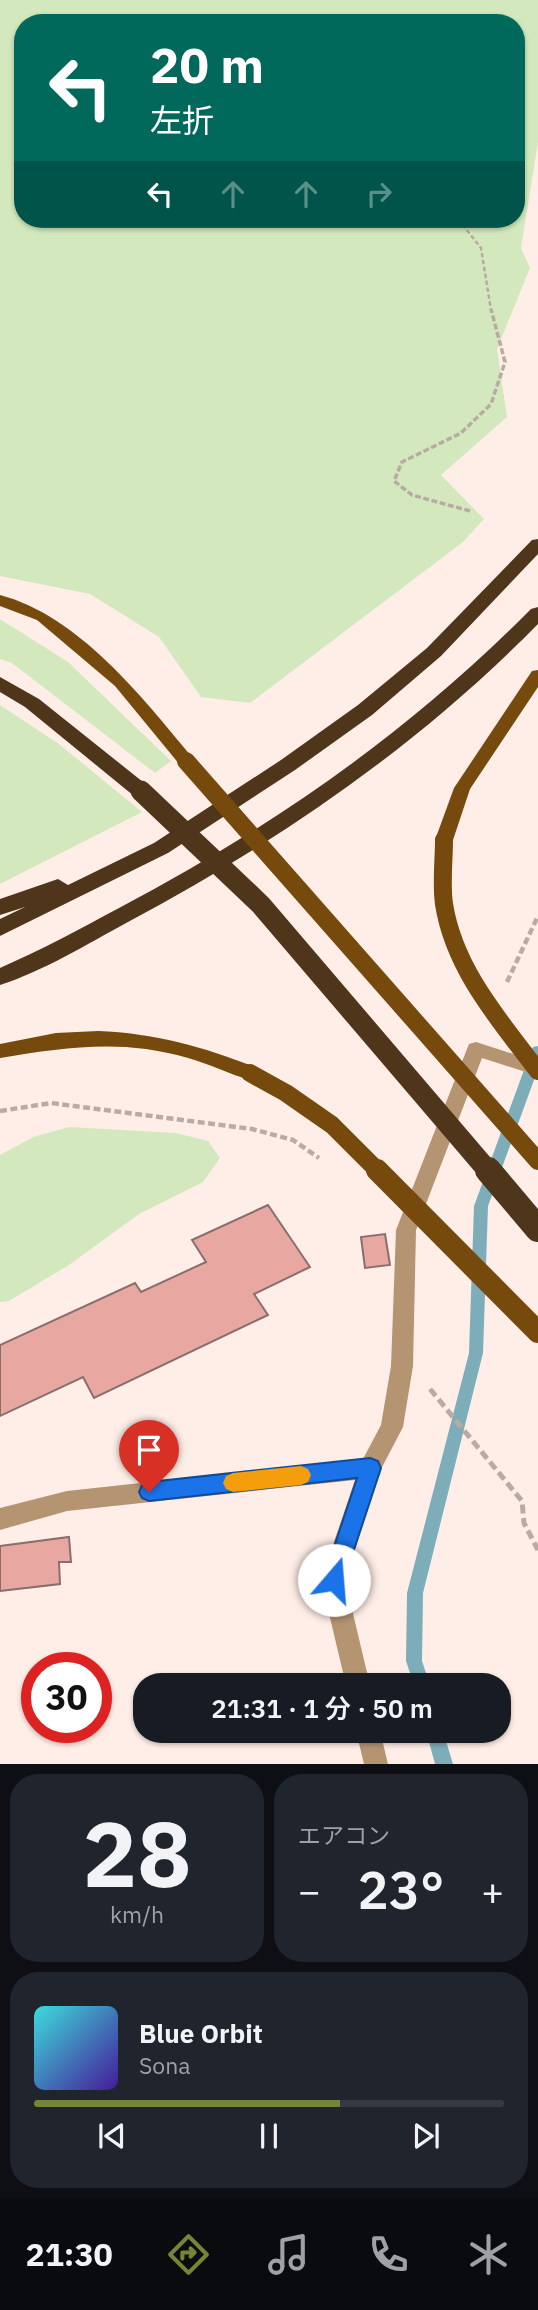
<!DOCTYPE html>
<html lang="ja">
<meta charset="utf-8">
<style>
:root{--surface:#171b24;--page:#20242c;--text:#f1f3f6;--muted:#9ea1a6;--line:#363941;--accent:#748535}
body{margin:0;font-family:"IBM Plex Sans","Noto Sans JP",sans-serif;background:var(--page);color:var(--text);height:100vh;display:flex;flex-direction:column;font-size:26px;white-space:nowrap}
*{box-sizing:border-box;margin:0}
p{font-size:23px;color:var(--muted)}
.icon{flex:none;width:38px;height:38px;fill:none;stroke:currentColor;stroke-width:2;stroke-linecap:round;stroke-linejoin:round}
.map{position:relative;height:1764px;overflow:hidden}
.sheet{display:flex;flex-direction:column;gap:10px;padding:10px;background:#0d0f14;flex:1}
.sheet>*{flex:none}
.hud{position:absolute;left:14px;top:14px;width:511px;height:214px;border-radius:28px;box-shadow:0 2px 5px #0004;background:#00695c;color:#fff;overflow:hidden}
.speed{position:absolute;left:21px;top:1652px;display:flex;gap:14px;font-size:35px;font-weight:700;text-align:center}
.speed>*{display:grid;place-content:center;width:91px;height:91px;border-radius:50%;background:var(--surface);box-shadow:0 2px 5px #0004;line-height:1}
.speed .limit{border:10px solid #d22;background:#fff;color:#111}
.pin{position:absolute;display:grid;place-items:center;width:60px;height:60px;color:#fff;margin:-72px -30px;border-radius:50% 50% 50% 0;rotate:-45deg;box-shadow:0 0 7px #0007}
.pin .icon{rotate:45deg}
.me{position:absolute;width:77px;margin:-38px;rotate:18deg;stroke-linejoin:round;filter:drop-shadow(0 0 5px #0008)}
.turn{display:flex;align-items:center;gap:24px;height:147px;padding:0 21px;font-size:32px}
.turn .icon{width:91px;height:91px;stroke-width:2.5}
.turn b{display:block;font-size:49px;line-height:60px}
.lanes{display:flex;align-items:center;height:66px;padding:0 21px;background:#0003;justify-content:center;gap:35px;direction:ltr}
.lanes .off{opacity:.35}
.big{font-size:52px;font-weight:600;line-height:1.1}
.sheet .card{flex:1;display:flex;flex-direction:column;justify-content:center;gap:10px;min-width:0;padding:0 24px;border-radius:28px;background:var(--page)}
.sheet .dial{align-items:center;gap:0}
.dial b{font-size:91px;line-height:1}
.song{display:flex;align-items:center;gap:21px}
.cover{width:84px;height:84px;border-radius:10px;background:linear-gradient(135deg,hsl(180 70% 55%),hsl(260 70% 35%))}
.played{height:7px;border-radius:4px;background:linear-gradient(90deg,var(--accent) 65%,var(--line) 65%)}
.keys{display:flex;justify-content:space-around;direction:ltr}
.heat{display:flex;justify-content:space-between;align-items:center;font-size:38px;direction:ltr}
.sheet .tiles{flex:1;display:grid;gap:10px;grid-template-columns:1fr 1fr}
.card:last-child{grid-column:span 2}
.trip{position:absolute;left:133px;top:1673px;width:378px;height:70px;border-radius:28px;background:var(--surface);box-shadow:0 2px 5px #0004;font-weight:600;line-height:70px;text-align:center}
.tab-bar{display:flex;height:112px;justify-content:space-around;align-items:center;background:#090b0e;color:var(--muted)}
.tab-bar .icon{width:49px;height:49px}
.tab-bar .selected{color:var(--accent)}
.tab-bar b{font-size:32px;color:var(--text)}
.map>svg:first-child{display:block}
</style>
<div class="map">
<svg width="538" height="1764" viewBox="0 0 538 1764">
<rect width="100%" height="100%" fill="#ffeee7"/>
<!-- green -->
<g fill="#d3e9bd" fill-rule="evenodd">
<path d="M0 0H538V142L521 248 530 268 497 349 507 417 441 475 484 519 463 542 250 703 201 697 159 637 90 594 0 576ZM23 23H516V219H23Z"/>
<polygon points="0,619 68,662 171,761 155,773 12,663 0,659"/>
<polygon points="0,705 59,744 142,812 0,884"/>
<polygon points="69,1127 176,1133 208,1141 220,1158 203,1182 139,1214 69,1265 9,1301 0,1302 0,1155 33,1137"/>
</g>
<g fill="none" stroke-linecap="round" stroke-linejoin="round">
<!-- stream -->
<g fill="#7eadba" fill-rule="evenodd">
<polygon points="538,1046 538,1069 488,1206 483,1353 423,1593 422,1661 430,1685 414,1685 406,1661 407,1593 469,1353 474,1206 531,1051 533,1047"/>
<polygon points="426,1731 443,1731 453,1764 435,1764"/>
</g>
</g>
<!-- building -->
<g fill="#e8a8a1" stroke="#896e6b" stroke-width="2">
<polygon points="268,1205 310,1267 254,1294 268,1315 94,1398 83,1377 0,1416 0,1345 135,1283 141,1292 206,1262 192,1240"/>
<polygon points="385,1234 390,1265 365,1268 361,1237"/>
<polygon points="69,1537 71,1562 59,1562 60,1584 0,1591 0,1546"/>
</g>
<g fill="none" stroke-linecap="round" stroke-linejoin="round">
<!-- path-far3 -->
<polyline stroke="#b9aba4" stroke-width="2.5" stroke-dasharray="4.5 2.5" stroke-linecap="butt" points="458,219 481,248 491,310"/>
<!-- path-far2 -->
<polyline stroke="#b9aba4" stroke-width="3.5" stroke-dasharray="6 2.5" stroke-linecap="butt" points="470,511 412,495 394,481 402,462 461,433 491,404 505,362 491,309"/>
<!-- path-far1 -->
<g stroke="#b9aba4" stroke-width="4.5" stroke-dasharray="7 3.5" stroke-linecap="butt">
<polyline points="507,982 538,916"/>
<polyline points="0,1111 51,1103 252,1129 293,1140 319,1158"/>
</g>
<!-- path -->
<polyline stroke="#b9aba4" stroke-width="5" stroke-dasharray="9 4.5" stroke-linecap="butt" points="430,1389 522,1501 524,1523 538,1550"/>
<!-- minor -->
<g fill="#b59472" fill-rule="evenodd">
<polygon points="476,1042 538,1062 538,1076 482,1058 416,1230 413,1366 403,1427 380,1471 345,1580 370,1685 346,1685 321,1580 355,1480 67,1511 0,1530 0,1508 67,1491 363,1459 381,1425 391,1366 396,1230 467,1049 469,1044"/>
<polygon points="356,1731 380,1731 388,1764 364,1764"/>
</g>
<!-- major -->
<g fill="#76490c" fill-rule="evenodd">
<path d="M0 595C79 616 142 697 192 757L194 761 192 765H180L115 686 37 620 0 606Z"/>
<polygon points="538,670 538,687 470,789 453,840 444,846 438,844 435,840 454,788 532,671"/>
<path d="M98 1031C154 1033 205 1047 257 1068L260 1073 257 1078 250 1080C229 1074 210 1064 188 1058 122 1039 67 1047 0 1058V1044L56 1033Z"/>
</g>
<!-- highway -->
<g fill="#4f361b" fill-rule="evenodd">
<polygon points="538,539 538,554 441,656 372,715 295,770 168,853 0,936 0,919 25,907 0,915 0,899 58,879 68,885 154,843 281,760 358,705 427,648 532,540"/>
<path d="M538 607V624C418 746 280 841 128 922 87 944 44 971 0 985V968C41 950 80 929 119 908 273 827 408 733 531 609Z"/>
<polygon points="0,677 39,699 148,786 151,791 148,796 134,796 25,707 0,692"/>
</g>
<!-- major-bridge-far1 -->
<g stroke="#76490c" stroke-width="18">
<polyline points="186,761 538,1161"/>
<path d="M444 840C444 861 441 883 444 904 454 969 500 1021 538 1071"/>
<polyline points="250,1073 286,1093 332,1125 379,1172"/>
</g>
<!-- major-bridge -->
<polyline stroke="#76490c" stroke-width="22" points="377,1170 538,1332"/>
<!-- highway-bridge-far1 -->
<polyline stroke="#4f361b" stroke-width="21" points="141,791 261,905 489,1172"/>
<!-- highway-bridge -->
<polyline stroke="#4f361b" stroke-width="26" points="488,1170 538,1229"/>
</g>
<!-- route -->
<polygon fill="#1a73e8" stroke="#114b97" stroke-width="2" points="370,1458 378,1461 381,1468 344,1580 341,1587 334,1590 326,1587 323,1580 357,1478 149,1501 142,1498 139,1492 142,1485 149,1482"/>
<!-- slow -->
<polygon fill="#f59e0b" points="301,1466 308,1469 311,1475 308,1482 301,1485 233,1492 226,1489 223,1483 226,1476 233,1473"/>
</svg>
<div class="speed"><div class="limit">30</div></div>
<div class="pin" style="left:149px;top:1492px;background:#d93025"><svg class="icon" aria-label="arrive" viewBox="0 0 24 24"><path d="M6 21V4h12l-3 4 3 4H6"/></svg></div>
<svg class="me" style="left:334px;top:1580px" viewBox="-20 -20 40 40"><circle r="19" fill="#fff"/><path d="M0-13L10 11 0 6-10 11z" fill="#1a73e8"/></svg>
<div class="trip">21:31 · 1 分 · 50 m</div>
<div class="hud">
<div class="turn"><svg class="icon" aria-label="left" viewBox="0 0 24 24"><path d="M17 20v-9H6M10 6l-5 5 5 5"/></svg><div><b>20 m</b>左折</div></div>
<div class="lanes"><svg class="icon" aria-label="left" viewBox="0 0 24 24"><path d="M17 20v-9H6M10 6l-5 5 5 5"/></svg><svg class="icon off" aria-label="ahead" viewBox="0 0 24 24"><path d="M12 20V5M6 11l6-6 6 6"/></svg><svg class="icon off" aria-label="ahead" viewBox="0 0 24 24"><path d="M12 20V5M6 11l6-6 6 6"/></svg><svg class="icon off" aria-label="right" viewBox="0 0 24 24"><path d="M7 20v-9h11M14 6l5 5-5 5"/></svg></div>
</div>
</div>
<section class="sheet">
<div class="tiles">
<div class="card dial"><b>28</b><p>km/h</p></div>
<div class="card"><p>エアコン</p>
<div class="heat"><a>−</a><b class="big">23°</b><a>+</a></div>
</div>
<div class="card">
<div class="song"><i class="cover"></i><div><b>Blue Orbit</b><p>Sona</p></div></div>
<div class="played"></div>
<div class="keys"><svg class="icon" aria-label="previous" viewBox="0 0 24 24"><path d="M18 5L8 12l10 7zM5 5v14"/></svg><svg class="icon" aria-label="pause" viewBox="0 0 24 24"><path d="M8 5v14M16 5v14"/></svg><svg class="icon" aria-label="next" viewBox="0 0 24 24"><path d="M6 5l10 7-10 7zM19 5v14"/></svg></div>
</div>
</div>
</section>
<nav class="tab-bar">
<b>21:30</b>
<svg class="icon selected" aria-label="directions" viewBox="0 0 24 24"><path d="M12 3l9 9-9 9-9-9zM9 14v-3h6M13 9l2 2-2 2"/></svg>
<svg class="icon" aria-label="music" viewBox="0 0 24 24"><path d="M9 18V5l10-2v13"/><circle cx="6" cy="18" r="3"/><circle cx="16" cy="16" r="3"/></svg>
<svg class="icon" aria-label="phone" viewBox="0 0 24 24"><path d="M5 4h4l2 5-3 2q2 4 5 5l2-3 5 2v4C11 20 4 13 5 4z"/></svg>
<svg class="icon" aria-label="climate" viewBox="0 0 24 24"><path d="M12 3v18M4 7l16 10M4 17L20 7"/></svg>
</nav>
